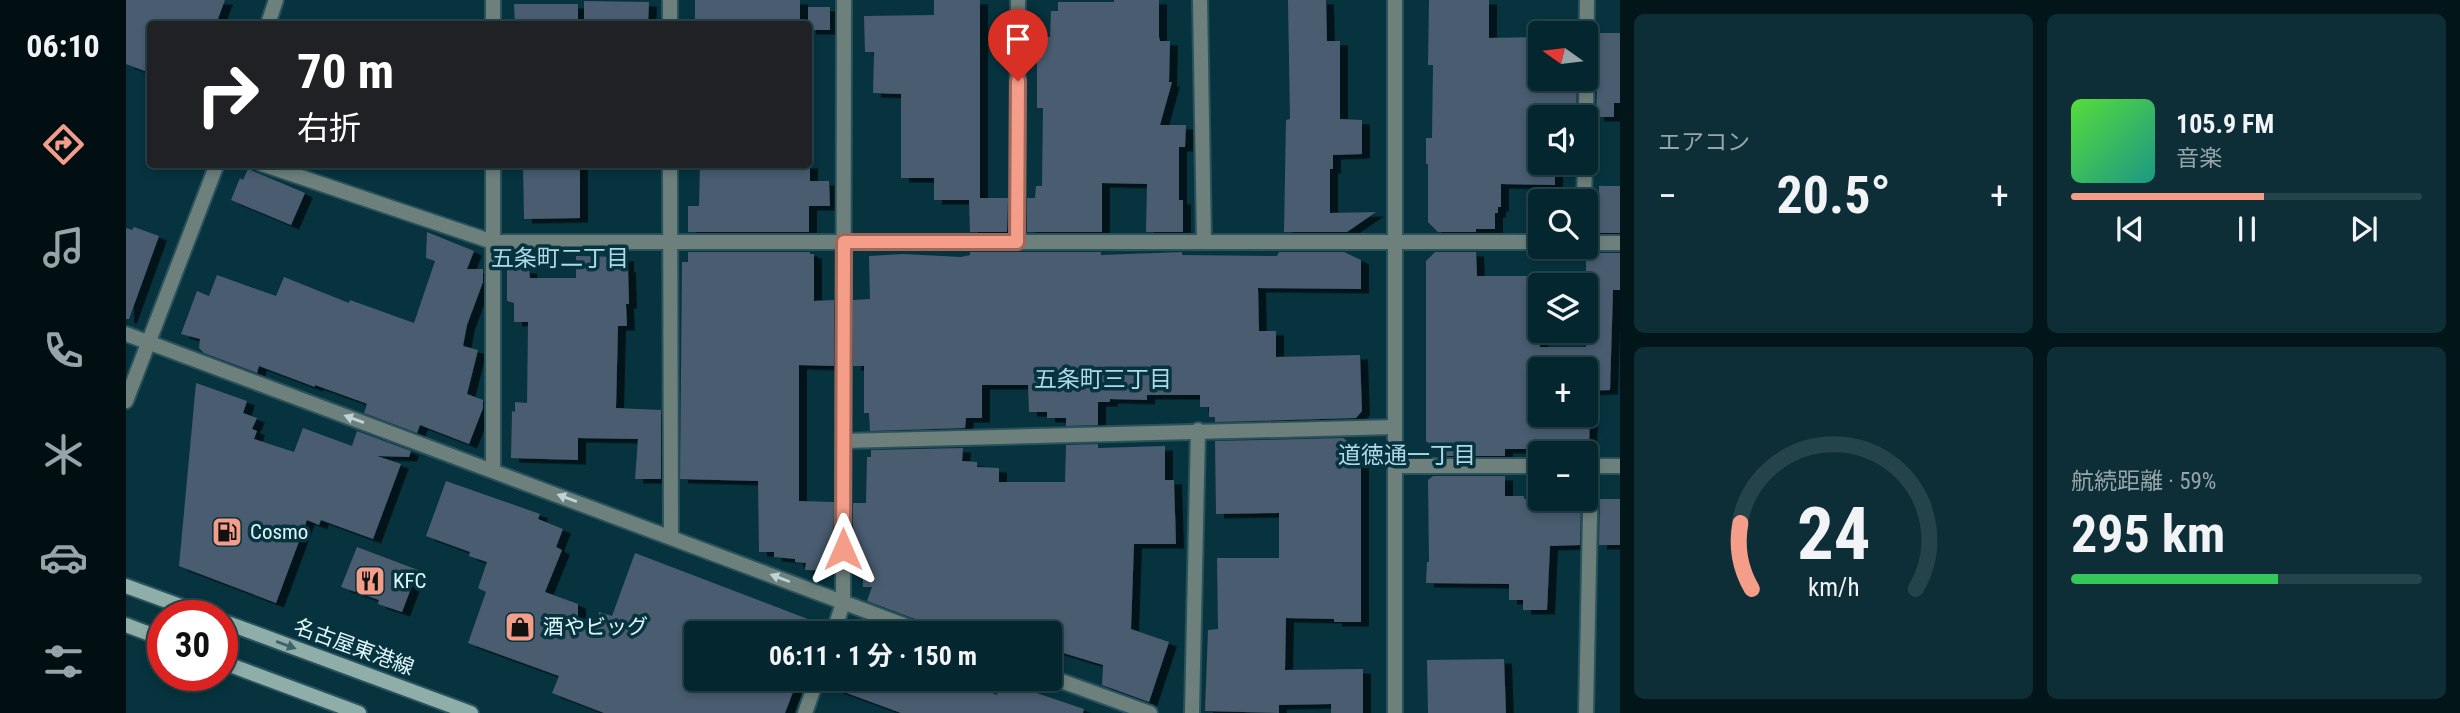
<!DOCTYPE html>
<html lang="ja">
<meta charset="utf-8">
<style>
:root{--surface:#04262e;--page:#0d2e36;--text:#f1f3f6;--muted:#97a5aa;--line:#25434a;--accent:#f49e8a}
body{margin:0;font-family:"Roboto Condensed","Noto Sans JP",sans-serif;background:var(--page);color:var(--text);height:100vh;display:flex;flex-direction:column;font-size:26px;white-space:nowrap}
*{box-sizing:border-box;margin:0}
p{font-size:23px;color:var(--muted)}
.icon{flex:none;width:38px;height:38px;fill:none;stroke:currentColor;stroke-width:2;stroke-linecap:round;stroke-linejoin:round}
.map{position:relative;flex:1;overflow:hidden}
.details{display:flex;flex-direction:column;gap:14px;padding:14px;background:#021519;width:840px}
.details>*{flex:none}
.guide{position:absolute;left:21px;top:21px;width:665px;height:147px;border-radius:7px;box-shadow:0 4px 10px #0003,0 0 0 2px var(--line);background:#202124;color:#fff;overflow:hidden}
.needle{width:46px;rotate:284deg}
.tools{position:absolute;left:1402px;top:21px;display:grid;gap:14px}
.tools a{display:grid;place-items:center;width:70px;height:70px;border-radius:7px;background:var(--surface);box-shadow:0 4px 10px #0003,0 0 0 2px var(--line);font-size:35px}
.speed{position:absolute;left:21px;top:600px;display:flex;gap:14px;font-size:35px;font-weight:700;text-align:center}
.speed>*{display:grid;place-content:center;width:91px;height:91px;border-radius:50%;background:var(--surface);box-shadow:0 4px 10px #0003,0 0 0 2px var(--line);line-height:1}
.speed .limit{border:10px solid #d22;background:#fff;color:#111}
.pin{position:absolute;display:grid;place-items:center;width:60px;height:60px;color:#fff;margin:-72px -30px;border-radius:50% 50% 50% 0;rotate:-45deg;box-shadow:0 0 7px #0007}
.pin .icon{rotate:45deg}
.me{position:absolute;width:77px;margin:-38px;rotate:0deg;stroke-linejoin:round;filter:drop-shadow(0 0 5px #0008)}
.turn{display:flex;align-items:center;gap:24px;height:147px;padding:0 35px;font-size:32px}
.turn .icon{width:91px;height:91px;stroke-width:2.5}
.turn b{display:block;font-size:49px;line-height:60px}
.big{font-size:52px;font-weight:700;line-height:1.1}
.details .widget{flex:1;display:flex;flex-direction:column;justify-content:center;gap:10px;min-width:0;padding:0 24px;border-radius:10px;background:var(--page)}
.details .dial{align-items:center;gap:0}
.dial svg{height:182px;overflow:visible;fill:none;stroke:var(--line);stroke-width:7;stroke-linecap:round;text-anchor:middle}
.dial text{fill:var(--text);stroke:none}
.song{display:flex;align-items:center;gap:21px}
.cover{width:84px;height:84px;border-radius:10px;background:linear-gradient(135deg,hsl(110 70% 55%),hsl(170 70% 35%))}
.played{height:7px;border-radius:4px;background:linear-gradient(90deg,var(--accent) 55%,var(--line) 55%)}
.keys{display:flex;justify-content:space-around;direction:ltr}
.heat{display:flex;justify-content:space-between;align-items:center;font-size:38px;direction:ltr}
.charge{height:10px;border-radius:5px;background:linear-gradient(90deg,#34c759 59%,var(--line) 0)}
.details .tiles{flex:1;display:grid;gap:14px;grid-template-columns:repeat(2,1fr)}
.trip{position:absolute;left:558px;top:621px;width:378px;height:70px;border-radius:7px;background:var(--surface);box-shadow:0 4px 10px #0003,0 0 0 2px var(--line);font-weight:700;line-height:70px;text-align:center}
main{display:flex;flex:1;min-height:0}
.tabs{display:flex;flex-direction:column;width:126px;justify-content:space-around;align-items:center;background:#020f12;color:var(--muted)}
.tabs .icon{width:49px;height:49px}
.tabs .on{color:var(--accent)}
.tabs b{font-size:32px;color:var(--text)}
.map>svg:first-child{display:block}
</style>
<main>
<nav class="tabs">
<b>06:10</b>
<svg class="icon on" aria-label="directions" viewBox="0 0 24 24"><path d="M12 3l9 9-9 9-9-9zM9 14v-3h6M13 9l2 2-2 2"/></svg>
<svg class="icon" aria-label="music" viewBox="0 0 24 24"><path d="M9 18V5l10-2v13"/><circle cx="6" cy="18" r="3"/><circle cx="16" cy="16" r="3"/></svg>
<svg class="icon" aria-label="phone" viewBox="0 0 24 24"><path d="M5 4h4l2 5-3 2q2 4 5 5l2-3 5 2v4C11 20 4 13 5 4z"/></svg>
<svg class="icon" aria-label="climate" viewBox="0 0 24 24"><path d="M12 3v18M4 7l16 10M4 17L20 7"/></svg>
<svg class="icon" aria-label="car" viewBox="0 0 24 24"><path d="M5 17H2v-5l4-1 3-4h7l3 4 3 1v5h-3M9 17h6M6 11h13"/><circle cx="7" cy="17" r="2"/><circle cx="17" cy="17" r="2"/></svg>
<svg class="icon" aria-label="filters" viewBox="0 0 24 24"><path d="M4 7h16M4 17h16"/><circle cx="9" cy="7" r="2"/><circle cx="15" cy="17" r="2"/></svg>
</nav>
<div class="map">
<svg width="1494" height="713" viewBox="0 0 1494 713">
<defs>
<filter id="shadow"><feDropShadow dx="8" dy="4.5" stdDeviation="0" flood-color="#0009"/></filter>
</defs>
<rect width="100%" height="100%" fill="#06333e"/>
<!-- building -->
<g fill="#4a5b70" filter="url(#shadow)">
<polygon points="0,0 99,0 90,24 24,24 24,73 0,64"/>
<rect x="569" y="0" width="105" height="24"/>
<polygon points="808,0 854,0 854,198 882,198 881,232 844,232 843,200 808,200 808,178 775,178 775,94 747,93 748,52 739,52 738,16 808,15"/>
<polygon points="988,0 1033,0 1033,37 1034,41 1044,41 1043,82 1046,82 1034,125 1060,125 1059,147 1053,147 1053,200 1057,200 1057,232 1020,232 1021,184 976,183 976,232 901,232 901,198 909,198 910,186 916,186 917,108 911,108 911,37 924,37 925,11 932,11 932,2 988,2"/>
<polygon points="1162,0 1200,0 1201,41 1214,41 1214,119 1236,120 1236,154 1207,155 1207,169 1204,169 1204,213 1250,212 1221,232 1158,232 1160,120 1164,119"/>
<polygon points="1303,0 1363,0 1363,38 1414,37 1414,79 1451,79 1450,117 1414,117 1414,163 1429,163 1429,185 1375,184 1375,207 1372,207 1372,213 1369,213 1369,229 1350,229 1350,232 1312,232 1302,222 1302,164 1300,164 1300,138 1306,138 1307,65 1302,65"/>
<polygon points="458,1 523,2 522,24 458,24"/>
<polygon points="388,4 452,4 452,24 389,24"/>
<rect x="682" y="7" width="22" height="23"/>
<polygon points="1473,33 1494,33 1494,103 1488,103 1488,117 1470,117"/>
<polygon points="397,164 454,164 454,218 398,219"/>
<polygon points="574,164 684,164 684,181 703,181 704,206 683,206 683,232 562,232 562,206 573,206"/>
<polygon points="122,169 179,193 165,225 105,200 114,178 117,180"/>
<polygon points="1473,186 1494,186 1494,233 1460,233 1460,224 1473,224"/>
<polygon points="8,227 33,236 3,319 0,319 0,228 6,230"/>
<polygon points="301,232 348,251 341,269 357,269 357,282 341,325 337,346 352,350 341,394 357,400 357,408 343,444 294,425 291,433 238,413 241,404 239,403 189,385 189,387 133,366 131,373 78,353 73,348 74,339 55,334 71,291 83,296 91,275 150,296 158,277 223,303 224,300 288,323 309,261 300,258"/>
<polygon points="562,252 684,252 684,254 688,254 688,301 708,300 708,366 673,365 673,501 708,502 707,571 679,570 680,563 669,562 669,559 648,557 648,552 633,552 632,481 554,479 556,262 562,262"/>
<polygon points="844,252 975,252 975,255 1056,252 1056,255 1151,256 1153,252 1218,252 1235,260 1235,289 1132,288 1133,331 1150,331 1150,357 1234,355 1236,411 1230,418 1089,422 1089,417 1083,417 1083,407 1074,407 1074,395 1021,395 1021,400 984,399 984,402 972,402 972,425 940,426 940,418 921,418 921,412 903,412 902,385 856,385 856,418 840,418 839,428 744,431 743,413 738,413 738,366 727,366 727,300 744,299 743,256 777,254 835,257 844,255"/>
<polygon points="1309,252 1350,252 1351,276 1414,276 1414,347 1460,347 1460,253 1494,253 1494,290 1487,290 1484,390 1460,391 1460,369 1414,369 1414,415 1464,415 1463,446 1433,446 1433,449 1379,449 1379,456 1319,456 1300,441 1300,261"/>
<polygon points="450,256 500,257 500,268 502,268 503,304 500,304 501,326 492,326 490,408 535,410 535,479 509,479 512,439 509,439 452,438 452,460 385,458 386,411 389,412 389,402 401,403 402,322 388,322 388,303 381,301 381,269 403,269 404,278 450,278"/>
<polygon points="70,383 121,401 117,413 131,418 126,429 131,431 128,439 168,452 177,428 226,446 231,431 285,451 283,457 251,456 275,464 247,539 195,520 193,525 181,520 150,603 53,566"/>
<polygon points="1217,438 1235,450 1235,622 1208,622 1208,619 1160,618 1159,670 1237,669 1237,713 1205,713 1205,704 1153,705 1153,713 1079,711 1082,630 1092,629 1091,558 1153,558 1153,513 1090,514 1089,441"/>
<polygon points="972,444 972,448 1039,446 1039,480 1048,480 1050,544 1008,544 1005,629 1043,642 1023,702 976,685 977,665 924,649 924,634 811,634 805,625 741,601 746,587 737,587 737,571 727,571 727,503 740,503 741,457 745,457 745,450 837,448 836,461 851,462 851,467 873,468 873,482 939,482 940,445"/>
<polygon points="1307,476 1379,476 1379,496 1398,496 1398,499 1455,499 1454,545 1424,546 1421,610 1397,610 1397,600 1383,600 1383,584 1300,583 1301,562 1303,562 1302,480"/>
<polygon points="320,481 414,514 412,519 437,529 430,547 436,550 419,592 452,604 452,619 472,621 473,612 486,616 509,553 700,626 698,634 570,634 570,679 672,679 659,713 478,713 426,693 433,676 342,643 360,592 352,588 361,562 343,556 344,552 300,536"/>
<polygon points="1474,499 1494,499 1494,545 1473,545"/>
<polygon points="231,547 292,570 276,612 252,604 253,600 215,587"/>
<polygon points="734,619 773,634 729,634"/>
<polygon points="1378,659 1380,713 1302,713 1301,660"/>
<polygon points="700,679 830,679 871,695 875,681 958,709 957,713 775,713 699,685"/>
</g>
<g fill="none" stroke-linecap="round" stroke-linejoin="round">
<!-- minor casing -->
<g stroke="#29525d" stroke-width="18">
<g id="minor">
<polyline points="367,0 367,24"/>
<polyline points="544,0 544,24"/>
<polyline points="1074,0 1078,242"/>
<polyline points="142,24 150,0"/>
<polyline points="1460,119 1461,0"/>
<polyline points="136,164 367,242 1414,242"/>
<polyline points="544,164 545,536"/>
<polyline points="1458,201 1459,163"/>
<polyline points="891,242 892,0"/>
<polyline points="1460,243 1494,243"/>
<polyline points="0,334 802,634"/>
<polyline points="0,401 91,164"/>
<polyline points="717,441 1269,427"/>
<polyline points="1269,466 1414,466"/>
<polyline points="1460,466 1494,466"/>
<polyline points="367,470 367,164"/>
<polyline points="707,634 717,603 718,0"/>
<polyline points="924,677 1024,713"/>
<polyline points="679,713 691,679"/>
<polyline points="1066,713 1072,430"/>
<polyline points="1460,713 1465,466"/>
</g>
</g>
<!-- tertiary casing -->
<g stroke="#29525d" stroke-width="18">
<polyline id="tertiary" points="1269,0 1269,713"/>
</g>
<!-- secondary casing -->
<g stroke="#29525d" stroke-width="18">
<g id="secondary">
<polyline points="0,586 82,616"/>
<polyline points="96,621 345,713"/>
<polyline points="0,625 37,639"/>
<polyline points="96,662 233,713"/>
</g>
</g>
<!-- minor -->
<use href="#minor" stroke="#6d807c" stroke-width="14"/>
<!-- tertiary -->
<use href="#tertiary" stroke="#6d807c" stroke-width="14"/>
<!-- secondary -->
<use href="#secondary" stroke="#90aea9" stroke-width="14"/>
</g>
<!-- one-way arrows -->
<defs><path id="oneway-solid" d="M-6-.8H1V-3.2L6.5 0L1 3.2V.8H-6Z" transform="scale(1.75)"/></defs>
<g fill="#bed3d7">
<use href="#oneway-solid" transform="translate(228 419) rotate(-160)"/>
<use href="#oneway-solid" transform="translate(441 498) rotate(-160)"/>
<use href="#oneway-solid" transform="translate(654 578) rotate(-159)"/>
</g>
<use fill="#3d6469" href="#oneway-solid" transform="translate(160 645) rotate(20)"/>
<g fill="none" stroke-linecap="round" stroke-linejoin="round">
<!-- route casing -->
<g stroke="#9f675a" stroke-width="18">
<polyline id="route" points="717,549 718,242 891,242 892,81"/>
</g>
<!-- route -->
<use href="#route" stroke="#f49e8a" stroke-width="12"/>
</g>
<!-- icons -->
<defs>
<g id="fuel-square" transform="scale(1.575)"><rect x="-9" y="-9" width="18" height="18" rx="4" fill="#f49e8a" stroke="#06333e"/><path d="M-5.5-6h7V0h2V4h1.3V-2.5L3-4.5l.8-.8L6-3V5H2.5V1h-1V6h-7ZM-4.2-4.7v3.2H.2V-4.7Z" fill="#111"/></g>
<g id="restaurant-square" transform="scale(1.575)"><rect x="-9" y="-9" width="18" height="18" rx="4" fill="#f49e8a" stroke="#06333e"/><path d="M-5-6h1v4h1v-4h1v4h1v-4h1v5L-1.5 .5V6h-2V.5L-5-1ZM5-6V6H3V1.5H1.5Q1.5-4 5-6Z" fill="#111"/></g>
<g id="shop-square" transform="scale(1.575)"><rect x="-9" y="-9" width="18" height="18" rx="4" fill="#f49e8a" stroke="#06333e"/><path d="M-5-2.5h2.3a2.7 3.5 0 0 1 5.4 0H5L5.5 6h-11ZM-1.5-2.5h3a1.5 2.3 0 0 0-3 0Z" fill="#111"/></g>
</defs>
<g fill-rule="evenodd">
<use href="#fuel-square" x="101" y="532"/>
<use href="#restaurant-square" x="244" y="581"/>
<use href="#shop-square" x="394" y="627"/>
</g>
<g text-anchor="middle" stroke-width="7" stroke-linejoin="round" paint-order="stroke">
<!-- poi labels -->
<g font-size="21" fill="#e1f7fe" stroke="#06333e" text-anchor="start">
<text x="124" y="539">Cosmo</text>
<text x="267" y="588">KFC</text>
<text x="417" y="634">酒やビッグ</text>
</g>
<!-- street labels -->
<g font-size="21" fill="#e1f7fe" stroke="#06333e">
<text transform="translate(228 647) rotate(20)" y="7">名古屋東港線</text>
</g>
<!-- neighbourhood labels -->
<g font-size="23" fill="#aedae8" stroke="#06333e">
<text x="434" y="266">五条町二丁目</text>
<text x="977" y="387">五条町三丁目</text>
<text x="1281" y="463">道徳通一丁目</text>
</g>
</g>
</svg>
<div class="tools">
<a><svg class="needle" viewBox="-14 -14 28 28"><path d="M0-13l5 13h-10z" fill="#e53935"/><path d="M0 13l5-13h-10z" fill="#97a5aa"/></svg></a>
<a><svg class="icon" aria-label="sound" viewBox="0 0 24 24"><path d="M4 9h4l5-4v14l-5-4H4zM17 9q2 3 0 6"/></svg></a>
<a><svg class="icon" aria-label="search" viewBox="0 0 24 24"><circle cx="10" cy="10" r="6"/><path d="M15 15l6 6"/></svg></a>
<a><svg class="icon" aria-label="layers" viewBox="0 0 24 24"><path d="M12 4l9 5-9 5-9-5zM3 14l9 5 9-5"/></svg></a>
<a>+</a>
<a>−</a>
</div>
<div class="speed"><div class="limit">30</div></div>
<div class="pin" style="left:892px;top:81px;background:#d93025"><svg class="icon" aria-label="arrive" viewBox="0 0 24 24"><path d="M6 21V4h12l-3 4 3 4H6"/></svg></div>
<svg class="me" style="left:717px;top:549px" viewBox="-20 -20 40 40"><path d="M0-17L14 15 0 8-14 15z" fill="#f49e8a" stroke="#fff" stroke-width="4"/></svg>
<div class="trip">06:11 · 1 分 · 150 m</div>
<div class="guide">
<div class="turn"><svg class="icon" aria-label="right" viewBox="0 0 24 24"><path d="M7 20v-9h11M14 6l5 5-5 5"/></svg><div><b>70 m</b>右折</div></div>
</div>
</div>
<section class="details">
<div class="tiles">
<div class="widget"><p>エアコン</p>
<div class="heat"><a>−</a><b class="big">20.5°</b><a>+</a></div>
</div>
<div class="widget">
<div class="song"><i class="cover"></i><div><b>105.9 FM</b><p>音楽</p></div></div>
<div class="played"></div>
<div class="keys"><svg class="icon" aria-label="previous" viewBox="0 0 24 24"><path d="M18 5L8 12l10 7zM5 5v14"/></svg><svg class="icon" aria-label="pause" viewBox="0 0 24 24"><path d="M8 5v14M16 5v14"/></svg><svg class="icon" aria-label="next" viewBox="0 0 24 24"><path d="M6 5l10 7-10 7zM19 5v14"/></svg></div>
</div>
<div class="widget dial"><svg viewBox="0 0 100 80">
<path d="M14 69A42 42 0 1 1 86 69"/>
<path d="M14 69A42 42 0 0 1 9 40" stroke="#f49e8a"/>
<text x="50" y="56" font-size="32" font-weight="700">24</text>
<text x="50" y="72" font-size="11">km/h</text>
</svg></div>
<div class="widget"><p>航続距離 · 59%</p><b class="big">295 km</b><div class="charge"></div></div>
</div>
</section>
</main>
